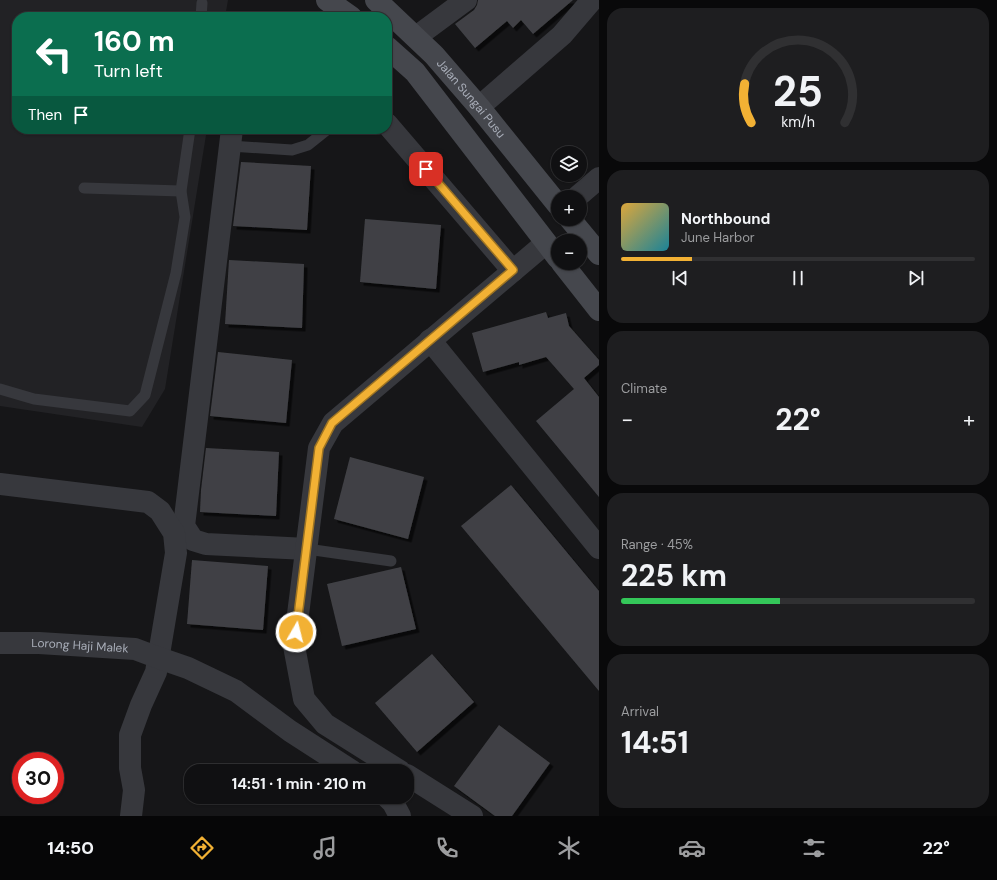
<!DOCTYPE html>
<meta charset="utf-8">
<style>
:root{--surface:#101012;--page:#1e1e20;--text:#f1f3f6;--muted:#9c9d9f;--line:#303032;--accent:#f2b134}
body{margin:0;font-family:"DM Sans",sans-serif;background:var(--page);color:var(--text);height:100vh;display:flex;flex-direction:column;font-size:15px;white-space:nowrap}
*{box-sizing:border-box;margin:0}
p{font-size:13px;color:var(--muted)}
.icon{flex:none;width:22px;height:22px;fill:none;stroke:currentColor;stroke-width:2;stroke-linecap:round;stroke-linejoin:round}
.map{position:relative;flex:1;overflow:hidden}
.side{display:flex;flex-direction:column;gap:8px;padding:8px;background:#09090a;width:398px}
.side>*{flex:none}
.top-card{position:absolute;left:12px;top:12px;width:380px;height:122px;border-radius:16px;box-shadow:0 1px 3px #0004,0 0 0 1px var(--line);background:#0b6e4f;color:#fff;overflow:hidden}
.fabs{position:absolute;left:551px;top:146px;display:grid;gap:8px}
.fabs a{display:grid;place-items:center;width:36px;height:36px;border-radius:50%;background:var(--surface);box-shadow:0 1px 3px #0004,0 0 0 1px var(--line);font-size:20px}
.speed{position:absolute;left:12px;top:752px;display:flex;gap:8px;font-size:20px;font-weight:700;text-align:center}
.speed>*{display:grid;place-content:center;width:52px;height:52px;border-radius:50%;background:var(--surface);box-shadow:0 1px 3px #0004,0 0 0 1px var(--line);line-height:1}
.speed .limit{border:6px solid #d22;background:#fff;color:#111}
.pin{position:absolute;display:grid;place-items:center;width:34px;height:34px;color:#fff;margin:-17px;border-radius:8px;box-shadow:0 2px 6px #0006}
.me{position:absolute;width:44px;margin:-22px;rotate:8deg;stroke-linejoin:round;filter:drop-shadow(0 0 3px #0008)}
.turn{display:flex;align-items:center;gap:14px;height:84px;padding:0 16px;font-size:18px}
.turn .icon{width:52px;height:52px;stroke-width:2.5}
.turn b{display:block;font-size:28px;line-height:34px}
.then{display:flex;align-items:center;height:38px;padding:0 16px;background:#0003;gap:8px;font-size:15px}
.big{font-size:30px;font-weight:700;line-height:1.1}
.side .widget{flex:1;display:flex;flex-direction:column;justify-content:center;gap:6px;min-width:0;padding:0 14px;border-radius:16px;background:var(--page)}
.side .dial{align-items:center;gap:0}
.dial svg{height:104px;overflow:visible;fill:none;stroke:var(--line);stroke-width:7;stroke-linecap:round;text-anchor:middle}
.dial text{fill:var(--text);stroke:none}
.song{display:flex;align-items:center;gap:12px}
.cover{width:48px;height:48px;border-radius:6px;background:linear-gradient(135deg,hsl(40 70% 55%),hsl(190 70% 35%))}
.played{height:4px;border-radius:2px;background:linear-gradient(90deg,var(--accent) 20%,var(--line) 20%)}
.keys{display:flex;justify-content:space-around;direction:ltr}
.heat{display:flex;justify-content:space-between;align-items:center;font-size:22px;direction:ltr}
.charge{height:6px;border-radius:3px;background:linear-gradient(90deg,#34c759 45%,var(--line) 0)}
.trip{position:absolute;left:184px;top:764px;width:230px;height:40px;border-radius:16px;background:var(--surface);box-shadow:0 1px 3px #0004,0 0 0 1px var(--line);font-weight:700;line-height:40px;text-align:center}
.tabs{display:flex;height:64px;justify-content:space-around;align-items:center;background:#060607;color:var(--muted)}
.tabs .icon{width:28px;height:28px}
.tabs .selected{color:var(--accent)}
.tabs b{font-size:18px;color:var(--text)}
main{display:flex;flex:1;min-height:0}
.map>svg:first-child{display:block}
</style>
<main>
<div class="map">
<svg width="599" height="816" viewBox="0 0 599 816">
<defs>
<filter id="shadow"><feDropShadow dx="3.5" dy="3.5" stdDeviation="0" flood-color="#0009"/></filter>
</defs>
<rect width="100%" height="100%" fill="#161618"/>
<!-- built -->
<polygon fill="#222225" points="0,0 228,0 225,17 17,17 17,129 207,129 165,389 142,427 0,406"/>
<!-- building -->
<g fill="#404145" filter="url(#shadow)">
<polygon points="478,0 573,0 533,34 521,20 513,28 507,21 475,48 455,24 474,10 477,5"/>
<polygon points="241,162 311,166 307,230 233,226"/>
<polygon points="365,219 441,225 436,289 360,282"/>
<polygon points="229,260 304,264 302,328 225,324"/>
<polygon points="546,312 548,318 566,313 569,326 599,360 599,365 584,378 599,397 599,497 536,421 574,389 546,357 519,365 519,362 483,372 472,333"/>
<polygon points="218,352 292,360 286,423 210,416"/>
<polygon points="206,448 279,452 276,516 200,512 201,490"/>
<polygon points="350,457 424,477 408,539 334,519"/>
<polygon points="511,485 599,591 599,691 461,526"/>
<polygon points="192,560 268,566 263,630 187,624"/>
<polygon points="401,567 416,629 342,646 327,584"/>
<polygon points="432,654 474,702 417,752 375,703"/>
<polygon points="499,725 550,763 512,816 495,816 454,786"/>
</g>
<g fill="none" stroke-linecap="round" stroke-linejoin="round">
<!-- service -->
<g stroke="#37383d" stroke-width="11">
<polyline points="201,17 202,3"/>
<polyline points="230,146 292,150 308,145 328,129"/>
<polyline points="84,188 181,191"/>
<polyline points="0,389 34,399 130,411 145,395 176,273 185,217 181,191 190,129"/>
<polyline points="307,549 391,561"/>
</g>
<!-- minor -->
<g stroke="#37383d" stroke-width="22">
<polyline points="416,37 466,0"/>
<polyline points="479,107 562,35 592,0"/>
<polyline points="387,124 513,271"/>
<polyline points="232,129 184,526 193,540 206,544 307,549"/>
<polyline points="577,197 599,178"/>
<polyline points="430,340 599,548"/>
<polyline points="0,484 148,502 160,511 174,533 176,553 156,672 141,705 130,735 130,768 134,790 131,816"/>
<path id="s1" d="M0 643H39L135 649 159 658 188 668 236 691 290 731 352 771"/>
<polyline points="400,771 325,724 304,699 294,646 319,448 333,423 546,243"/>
<polyline points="407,775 472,816"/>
<polyline points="387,797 393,803 400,816"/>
</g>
<!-- secondary -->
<g stroke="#45474d" stroke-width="22">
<polyline points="327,0 351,17"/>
<path id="s2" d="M376 0 434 55 479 107 558 205"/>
<polyline points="387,47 415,72 558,258"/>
<polyline points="570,219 599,254"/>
<polyline points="562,263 599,310"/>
</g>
</g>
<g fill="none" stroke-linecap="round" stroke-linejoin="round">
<!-- route casing -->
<g stroke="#9d7322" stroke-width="10">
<polyline id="route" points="296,632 319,448 332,423 513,270 426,169"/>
</g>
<!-- route -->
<use href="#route" stroke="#f2b134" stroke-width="7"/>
</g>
<g text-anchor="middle" stroke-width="4" stroke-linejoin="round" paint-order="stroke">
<!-- street labels -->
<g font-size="12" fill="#a8adb8" stroke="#111113">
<text dy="4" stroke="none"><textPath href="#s2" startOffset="137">Jalan Sungai Pusu</textPath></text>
<text dy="4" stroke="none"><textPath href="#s1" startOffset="80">Lorong Haji Malek</textPath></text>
</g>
</g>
</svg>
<div class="fabs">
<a><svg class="icon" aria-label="layers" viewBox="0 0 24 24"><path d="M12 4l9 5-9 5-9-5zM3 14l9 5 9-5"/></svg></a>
<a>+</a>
<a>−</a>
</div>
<div class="speed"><div class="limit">30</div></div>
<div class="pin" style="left:426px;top:169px;background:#d93025"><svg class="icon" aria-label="arrive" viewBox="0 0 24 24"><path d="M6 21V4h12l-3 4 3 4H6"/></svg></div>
<svg class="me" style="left:296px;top:632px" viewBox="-20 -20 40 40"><circle r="17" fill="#f2b134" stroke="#fff" stroke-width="3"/><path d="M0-11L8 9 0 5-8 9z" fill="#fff"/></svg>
<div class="trip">14:51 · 1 min · 210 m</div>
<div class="top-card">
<div class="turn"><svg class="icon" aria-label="left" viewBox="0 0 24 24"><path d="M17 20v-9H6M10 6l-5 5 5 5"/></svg><div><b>160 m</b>Turn left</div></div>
<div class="then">Then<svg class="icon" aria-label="arrive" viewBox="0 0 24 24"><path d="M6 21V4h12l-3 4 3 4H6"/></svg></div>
</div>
</div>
<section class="side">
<div class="widget dial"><svg viewBox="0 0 100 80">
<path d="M14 69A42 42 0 1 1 86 69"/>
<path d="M14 69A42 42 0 0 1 9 39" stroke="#f2b134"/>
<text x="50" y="56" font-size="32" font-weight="700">25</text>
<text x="50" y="72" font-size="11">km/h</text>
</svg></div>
<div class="widget">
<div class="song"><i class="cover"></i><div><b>Northbound</b><p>June Harbor</p></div></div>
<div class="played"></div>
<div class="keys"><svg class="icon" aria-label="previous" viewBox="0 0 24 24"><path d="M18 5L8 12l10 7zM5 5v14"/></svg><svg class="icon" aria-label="pause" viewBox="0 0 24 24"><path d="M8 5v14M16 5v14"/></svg><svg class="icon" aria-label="next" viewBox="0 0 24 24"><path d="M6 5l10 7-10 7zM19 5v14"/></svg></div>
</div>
<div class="widget"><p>Climate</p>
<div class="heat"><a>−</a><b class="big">22°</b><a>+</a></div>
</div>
<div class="widget"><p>Range · 45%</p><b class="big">225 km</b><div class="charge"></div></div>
<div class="widget"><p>Arrival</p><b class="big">14:51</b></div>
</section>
</main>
<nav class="tabs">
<b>14:50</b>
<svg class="icon selected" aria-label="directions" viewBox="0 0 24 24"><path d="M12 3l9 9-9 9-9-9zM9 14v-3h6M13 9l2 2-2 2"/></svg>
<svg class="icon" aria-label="music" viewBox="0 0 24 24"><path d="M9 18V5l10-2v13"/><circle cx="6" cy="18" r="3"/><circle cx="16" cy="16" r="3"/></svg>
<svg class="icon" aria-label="phone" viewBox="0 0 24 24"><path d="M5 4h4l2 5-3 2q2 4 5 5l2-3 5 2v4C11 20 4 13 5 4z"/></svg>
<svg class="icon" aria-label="climate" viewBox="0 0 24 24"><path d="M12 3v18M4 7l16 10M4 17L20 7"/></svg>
<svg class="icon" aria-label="car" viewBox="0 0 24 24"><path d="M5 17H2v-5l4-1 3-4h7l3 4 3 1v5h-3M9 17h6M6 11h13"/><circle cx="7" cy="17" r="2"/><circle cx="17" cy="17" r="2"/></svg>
<svg class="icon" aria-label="filters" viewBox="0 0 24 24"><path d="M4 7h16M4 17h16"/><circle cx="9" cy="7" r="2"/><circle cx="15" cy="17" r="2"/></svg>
<b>22°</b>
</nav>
